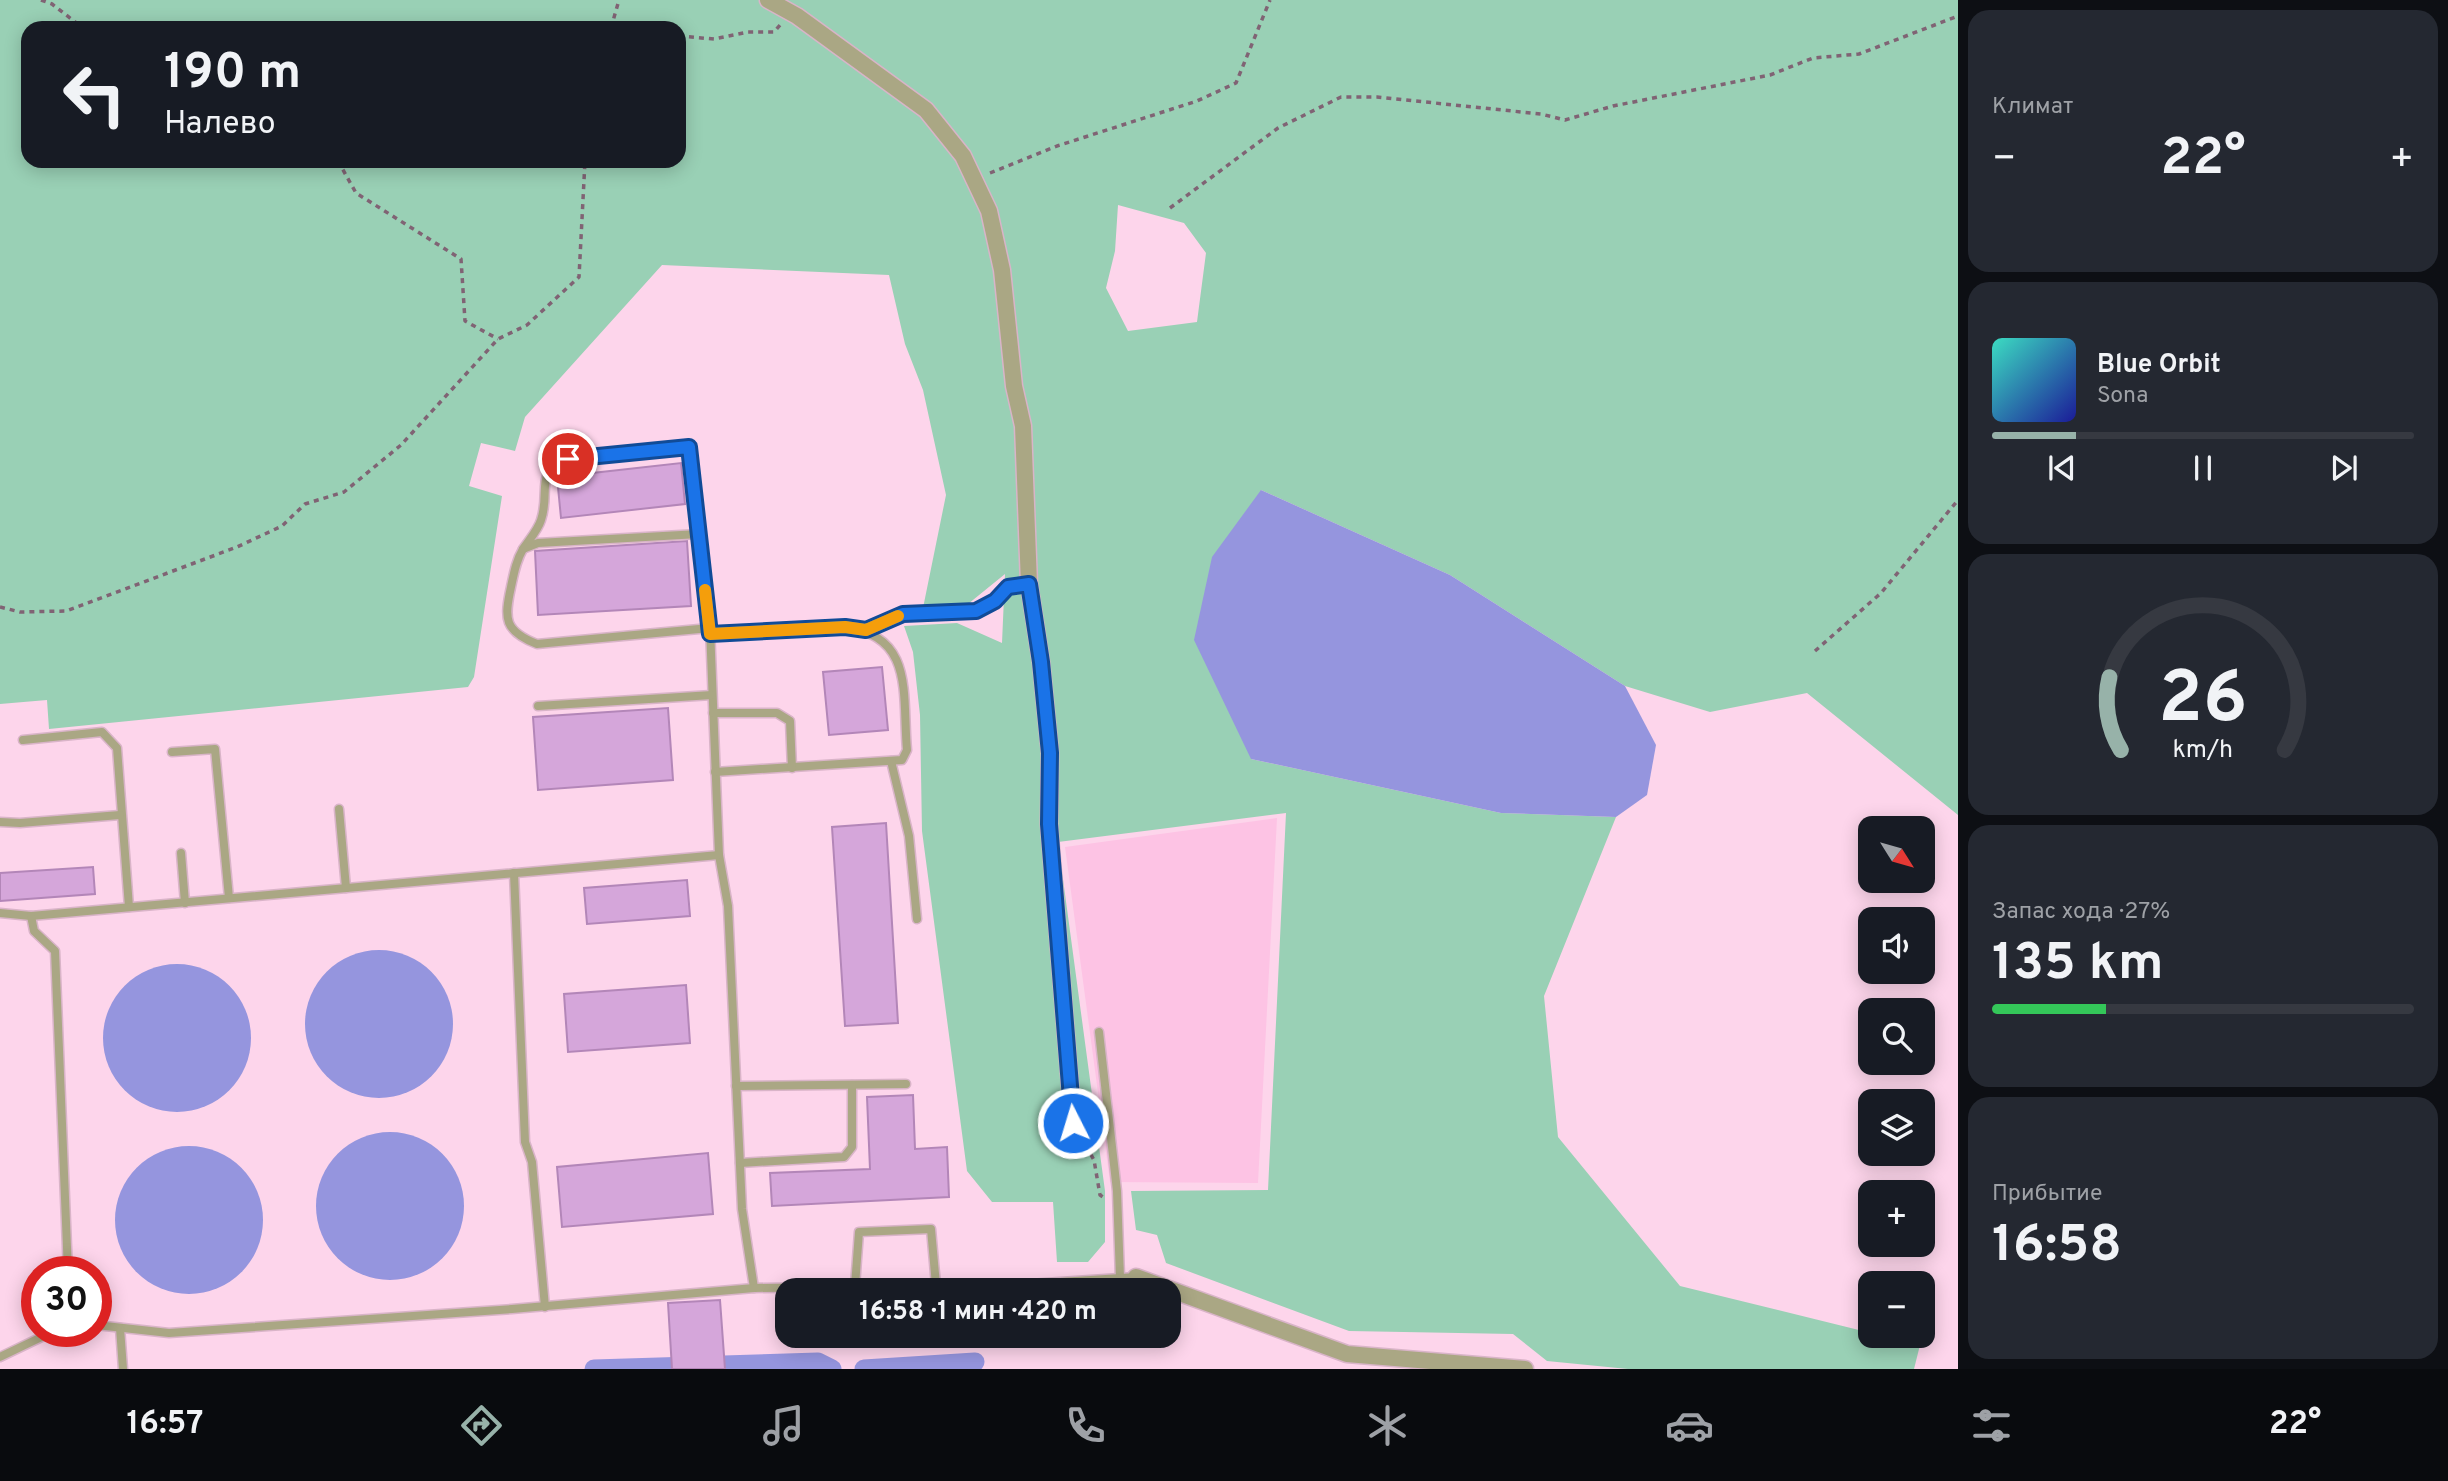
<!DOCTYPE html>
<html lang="ru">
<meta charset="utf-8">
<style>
:root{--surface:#171b24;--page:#242831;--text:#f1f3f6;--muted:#9ea1a6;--line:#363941;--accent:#97b2a9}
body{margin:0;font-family:Overpass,sans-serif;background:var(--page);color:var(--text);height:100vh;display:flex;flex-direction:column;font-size:26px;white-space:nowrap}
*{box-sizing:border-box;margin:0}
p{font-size:23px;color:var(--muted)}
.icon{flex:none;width:38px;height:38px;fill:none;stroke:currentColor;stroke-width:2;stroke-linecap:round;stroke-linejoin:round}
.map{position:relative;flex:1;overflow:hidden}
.panel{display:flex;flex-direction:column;gap:10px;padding:10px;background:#0d0f14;width:490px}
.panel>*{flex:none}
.top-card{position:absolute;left:21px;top:21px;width:665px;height:147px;border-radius:21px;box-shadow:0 4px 18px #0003;background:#171b24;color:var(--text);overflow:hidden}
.needle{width:46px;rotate:127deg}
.controls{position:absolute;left:1858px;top:816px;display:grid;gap:14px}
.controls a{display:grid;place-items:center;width:77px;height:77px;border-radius:14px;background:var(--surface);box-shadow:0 4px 18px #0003;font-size:35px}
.speed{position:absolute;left:21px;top:1256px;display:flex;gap:14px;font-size:35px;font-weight:700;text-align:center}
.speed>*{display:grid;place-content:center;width:91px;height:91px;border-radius:50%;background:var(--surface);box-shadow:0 4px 18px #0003;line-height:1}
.speed .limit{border:10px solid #d22;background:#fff;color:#111}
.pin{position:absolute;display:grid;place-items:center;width:60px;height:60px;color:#fff;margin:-30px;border:4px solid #fff;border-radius:50%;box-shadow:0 2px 7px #0007}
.me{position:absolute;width:77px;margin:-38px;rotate:355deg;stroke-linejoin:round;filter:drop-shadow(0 0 5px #0008)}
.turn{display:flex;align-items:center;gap:24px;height:147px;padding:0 28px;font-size:32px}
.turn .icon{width:91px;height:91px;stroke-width:2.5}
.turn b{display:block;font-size:49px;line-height:60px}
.big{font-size:52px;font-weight:700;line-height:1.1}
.panel .card{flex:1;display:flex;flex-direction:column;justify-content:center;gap:10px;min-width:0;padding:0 24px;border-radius:21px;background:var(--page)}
.panel .dial{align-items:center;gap:0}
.dial svg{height:182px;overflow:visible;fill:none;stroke:var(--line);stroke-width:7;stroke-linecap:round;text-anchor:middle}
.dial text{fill:var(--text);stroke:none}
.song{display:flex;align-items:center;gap:21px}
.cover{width:84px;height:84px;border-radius:10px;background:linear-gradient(135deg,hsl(170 70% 55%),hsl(240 70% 35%))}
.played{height:7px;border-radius:4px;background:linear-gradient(90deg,var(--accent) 20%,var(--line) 20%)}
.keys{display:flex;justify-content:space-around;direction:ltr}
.heat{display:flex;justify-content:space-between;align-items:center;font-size:38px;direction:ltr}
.charge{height:10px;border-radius:5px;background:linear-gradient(90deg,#34c759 27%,var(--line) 0)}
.trip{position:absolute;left:775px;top:1278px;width:406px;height:70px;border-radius:21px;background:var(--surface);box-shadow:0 4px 18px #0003;font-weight:700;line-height:70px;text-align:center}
.menu{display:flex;height:112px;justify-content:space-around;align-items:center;background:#090b0e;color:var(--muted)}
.menu .icon{width:49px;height:49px}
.menu .selected{color:var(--accent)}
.menu b{font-size:32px;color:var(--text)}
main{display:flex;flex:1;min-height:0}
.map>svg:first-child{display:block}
</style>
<main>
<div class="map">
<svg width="1958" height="1369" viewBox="0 0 1958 1369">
<rect width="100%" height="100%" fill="#fdd5eb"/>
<!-- built -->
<polygon fill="#fdc3e4" points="1277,818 1258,1183 1110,1182 1065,847"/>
<!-- green -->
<path fill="#99d0b5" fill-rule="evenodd" d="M0 0H1958V815L1807 693 1710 712 1625 686 1450 575 1261 490 1251 759 1501 813 1616 817 1544 996 1558 1137 1680 1286 1871 1333V1335L1920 1345 1914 1369H1628L1547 1361 1513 1334 1349 1331 1166 1263 1157 1235 1136 1230 1131 1191 1268 1190 1286 813 1058 842 1105 1191V1242L1088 1262H1057L1053 1202H992L967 1171 922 831 920 715 913 652 904 626 957 623 1002 643 1005 574 968 604 923 608 946 495 923 390 905 344 889 275 662 265 525 417 515 451 481 443 469 486 502 496 474 677 468 687 49 729 47 700 0 704ZM28 28H679V161H28ZM1118 205 1184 223 1206 253 1197 322 1128 331 1106 288 1115 251Z"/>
<!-- water -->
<g fill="#9595de">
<polygon points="1261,490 1450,575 1625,686 1656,745 1647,795 1616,817 1501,813 1251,759 1194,640 1212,557"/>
<circle cx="379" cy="1024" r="74"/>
<circle cx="177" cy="1038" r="74"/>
<circle cx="390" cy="1206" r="74"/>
<circle cx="189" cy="1220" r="74"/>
</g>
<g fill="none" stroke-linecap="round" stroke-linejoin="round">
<!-- canal -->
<g stroke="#9595de" stroke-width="19">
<polyline points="594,1369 818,1362 832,1369"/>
<polyline points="864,1369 975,1362"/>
</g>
</g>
<!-- building -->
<g fill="#d5a6da" stroke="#b386b8" stroke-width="2">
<polygon points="681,463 685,504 561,518 557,477"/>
<polygon points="687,541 691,606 538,615 535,551"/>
<polygon points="882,667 888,730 829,735 823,672"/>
<polygon points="668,708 673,780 538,790 533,717"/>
<polygon points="886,823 898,1023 845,1026 832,827"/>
<polygon points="93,867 95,894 0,901 0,873"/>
<polygon points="687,880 690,916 587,924 584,888"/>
<polygon points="686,985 690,1043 568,1052 564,994"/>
<polygon points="913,1095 915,1149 947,1147 949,1197 772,1206 770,1173 870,1169 867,1097"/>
<polygon points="708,1153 713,1214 562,1227 557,1167"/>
<polygon points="720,1300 725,1369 672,1369 668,1303"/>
</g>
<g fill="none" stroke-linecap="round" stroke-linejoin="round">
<!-- service casing -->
<g stroke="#d9b4c8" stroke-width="11">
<g id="service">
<path d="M699 534 538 543 523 549C516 561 514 573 511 587 504 619 504 631 537 644L710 628"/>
<path d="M523 549C529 540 538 530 541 520 551 491 533 472 568 459L689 447 710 628 719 855 728 906 742 1209 754 1288"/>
<path d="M866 630C878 625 890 617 902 614 946 602 969 629 1008 587L1029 584"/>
<path d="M710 634 845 627C915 636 902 695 907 750L902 760 715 772"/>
<polyline points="538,706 712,695"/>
<polyline points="713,713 777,713 790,721 792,768"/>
<polyline points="23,740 102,732 117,748 129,907"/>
<polyline points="172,752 215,749 229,898"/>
<polyline points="891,761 909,836 917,919"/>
<polyline points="339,809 346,888"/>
<polyline points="0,822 20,823 120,815"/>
<polyline points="181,853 185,903"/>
<polyline points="514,873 525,1142 532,1162 545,1307"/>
<polyline points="0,913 31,916 719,855"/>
<polyline points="31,916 34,931 55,951 68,1272"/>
<polyline points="1099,1032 1117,1191 1120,1278"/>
<polyline points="736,1086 906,1084"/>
<polyline points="740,1163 844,1157 852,1147 852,1085"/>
<polyline points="855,1286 859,1232 931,1229 936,1285"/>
<polyline points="96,1325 169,1333 512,1309 754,1288 1030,1284 1136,1277"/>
<polyline points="120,1328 123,1369"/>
<polyline points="0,1357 52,1332"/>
</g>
</g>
<!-- minor casing -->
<g stroke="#d9b4c8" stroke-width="19">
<g id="minor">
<polyline points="768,0 797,16 926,110 963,156 989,211 1002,270 1014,386 1023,426 1029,584 1041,662 1050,753 1049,824 1073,1123"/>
<polyline points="1136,1277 1347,1354 1525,1369"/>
</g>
</g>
<!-- path -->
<g stroke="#806374" stroke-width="3.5" stroke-dasharray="5 5" stroke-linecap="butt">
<polyline points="41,0 52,4 83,28"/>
<polyline points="611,28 619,0"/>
<polyline points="679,36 714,39 748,32 774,32 780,25"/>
<polyline points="338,161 356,193 461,259 465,321 498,339"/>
<polyline points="990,173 1057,146 1197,101 1236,83 1270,0"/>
<polyline points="1170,208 1278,128 1341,97 1377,97 1541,114 1565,120 1613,106 1770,75 1813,58 1859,54 1958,16"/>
<polyline points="0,607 20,612 66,611 237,547 282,526 305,504 344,492 401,445 498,339 527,325 579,277 585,161"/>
<polyline points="1815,651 1881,593 1958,500"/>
<polyline points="1081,1137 1094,1160 1100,1195 1103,1197"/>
</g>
<!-- service -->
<use href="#service" stroke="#aaa784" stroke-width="8"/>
<!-- minor -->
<use href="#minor" stroke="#aaa784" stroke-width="16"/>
</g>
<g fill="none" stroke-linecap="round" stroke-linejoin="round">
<!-- route casing -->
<g stroke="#114b97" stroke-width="18">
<polyline id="route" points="568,459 689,447 710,634 845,627 866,630 903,614 976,611 995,601 1008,587 1029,584 1041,662 1050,753 1049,824 1073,1123"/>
</g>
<!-- route -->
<use href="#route" stroke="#1a73e8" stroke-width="12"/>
<!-- slow -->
<polyline stroke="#f59e0b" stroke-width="12" points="705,590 710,634 845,627 866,630 898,616"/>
</g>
</svg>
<div class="controls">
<a><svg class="needle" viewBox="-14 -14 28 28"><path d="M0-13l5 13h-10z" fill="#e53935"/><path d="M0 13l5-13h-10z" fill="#9ea1a6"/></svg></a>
<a><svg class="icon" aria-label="sound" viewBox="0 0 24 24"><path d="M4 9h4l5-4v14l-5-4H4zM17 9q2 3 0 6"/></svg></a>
<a><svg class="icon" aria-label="search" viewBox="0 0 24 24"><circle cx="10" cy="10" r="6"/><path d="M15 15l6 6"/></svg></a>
<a><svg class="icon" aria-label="layers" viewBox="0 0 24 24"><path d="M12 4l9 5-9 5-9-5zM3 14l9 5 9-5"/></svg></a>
<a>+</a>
<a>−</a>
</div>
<div class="speed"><div class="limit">30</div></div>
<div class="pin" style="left:568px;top:459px;background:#d93025"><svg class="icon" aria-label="arrive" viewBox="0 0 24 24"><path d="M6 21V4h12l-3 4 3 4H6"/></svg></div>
<svg class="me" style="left:1073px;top:1123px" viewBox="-20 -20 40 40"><circle r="17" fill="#1a73e8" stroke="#fff" stroke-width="3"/><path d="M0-11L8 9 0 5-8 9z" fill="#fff"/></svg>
<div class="trip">16:58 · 1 мин · 420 m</div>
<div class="top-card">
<div class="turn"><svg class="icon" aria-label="left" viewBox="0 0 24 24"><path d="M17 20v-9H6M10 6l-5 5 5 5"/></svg><div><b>190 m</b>Налево</div></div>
</div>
</div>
<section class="panel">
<div class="card"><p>Климат</p>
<div class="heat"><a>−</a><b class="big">22°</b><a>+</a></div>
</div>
<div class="card">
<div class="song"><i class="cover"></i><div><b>Blue Orbit</b><p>Sona</p></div></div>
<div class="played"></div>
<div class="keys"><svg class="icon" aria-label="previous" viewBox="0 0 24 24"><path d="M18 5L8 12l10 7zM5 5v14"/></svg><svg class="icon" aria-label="pause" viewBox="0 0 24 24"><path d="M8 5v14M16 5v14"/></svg><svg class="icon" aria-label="next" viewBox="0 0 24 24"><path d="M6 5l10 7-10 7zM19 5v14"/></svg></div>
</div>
<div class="card dial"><svg viewBox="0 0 100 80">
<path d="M14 69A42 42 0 1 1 86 69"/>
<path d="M14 69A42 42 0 0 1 9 37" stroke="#97b2a9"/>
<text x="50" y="56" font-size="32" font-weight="700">26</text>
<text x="50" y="72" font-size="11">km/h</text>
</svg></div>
<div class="card"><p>Запас хода · 27%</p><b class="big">135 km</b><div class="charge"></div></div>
<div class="card"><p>Прибытие</p><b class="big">16:58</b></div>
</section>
</main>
<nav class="menu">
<b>16:57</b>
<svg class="icon selected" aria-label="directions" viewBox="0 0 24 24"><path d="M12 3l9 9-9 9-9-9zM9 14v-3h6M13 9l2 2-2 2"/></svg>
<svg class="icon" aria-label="music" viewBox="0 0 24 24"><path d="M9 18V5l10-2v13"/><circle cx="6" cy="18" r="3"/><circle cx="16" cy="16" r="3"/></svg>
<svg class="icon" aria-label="phone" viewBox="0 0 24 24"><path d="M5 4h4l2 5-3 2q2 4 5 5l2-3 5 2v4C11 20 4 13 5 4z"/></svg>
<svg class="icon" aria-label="climate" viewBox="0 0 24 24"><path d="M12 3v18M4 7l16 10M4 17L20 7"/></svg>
<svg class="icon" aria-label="car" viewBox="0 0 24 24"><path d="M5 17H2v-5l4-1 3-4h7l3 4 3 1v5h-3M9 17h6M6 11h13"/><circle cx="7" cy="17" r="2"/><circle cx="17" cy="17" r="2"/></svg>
<svg class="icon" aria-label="filters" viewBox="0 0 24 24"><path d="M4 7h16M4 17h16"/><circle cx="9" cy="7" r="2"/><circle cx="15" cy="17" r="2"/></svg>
<b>22°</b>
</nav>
